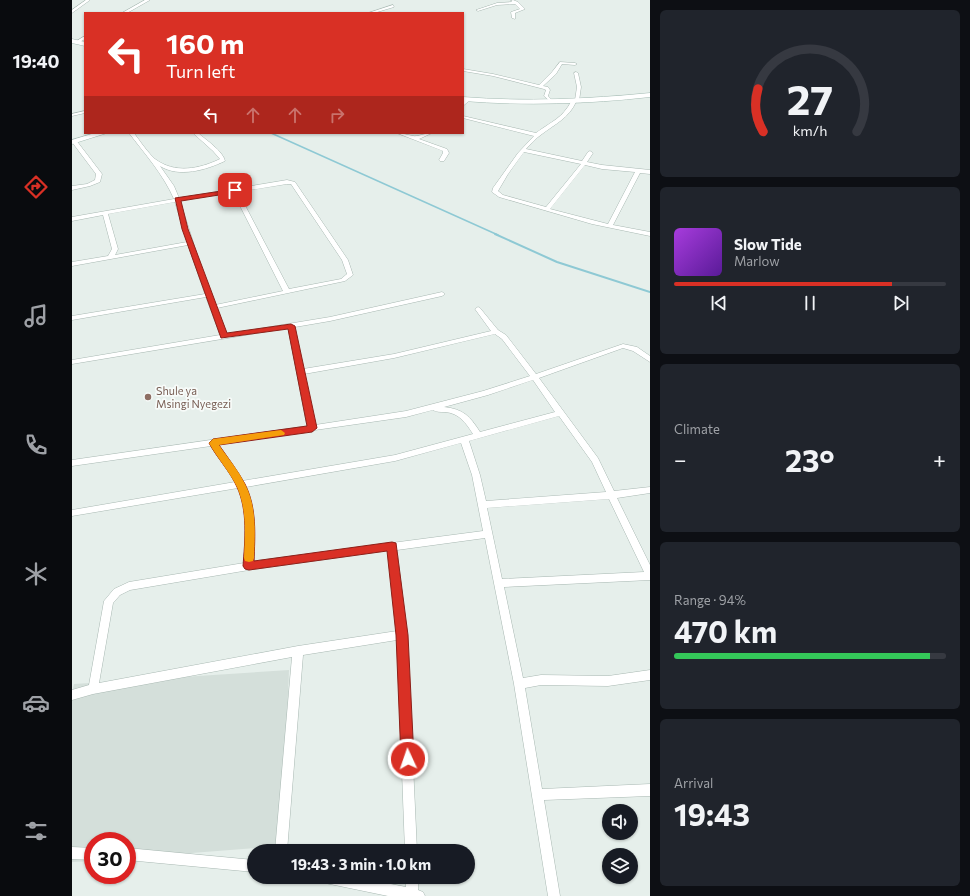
<!DOCTYPE html>
<meta charset="utf-8">
<style>
:root{--surface:#171b24;--page:#20242c;--text:#f1f3f6;--muted:#9ea1a6;--line:#363941;--accent:#d93025}
body{margin:0;font-family:Commissioner,sans-serif;background:var(--page);color:var(--text);height:100vh;display:flex;flex-direction:column;font-size:15px;white-space:nowrap}
*{box-sizing:border-box;margin:0}
p{font-size:13px;color:var(--muted)}
.icon{flex:none;width:22px;height:22px;fill:none;stroke:currentColor;stroke-width:2;stroke-linecap:round;stroke-linejoin:round}
.map{position:relative;flex:1;overflow:hidden}
.panel{display:flex;flex-direction:column;gap:10px;padding:10px;background:#0d0f14;width:320px}
.panel>*{flex:none}
.guide{position:absolute;left:12px;top:12px;width:380px;height:122px;border-radius:0px;box-shadow:0 1px 3px #0004;background:#d93025;color:#fff;overflow:hidden}
.controls{position:absolute;left:530px;top:804px;display:grid;gap:8px}
.controls a{display:grid;place-items:center;width:36px;height:36px;border-radius:50%;background:var(--surface);box-shadow:0 1px 3px #0004;font-size:20px}
.speed{position:absolute;left:12px;top:832px;display:flex;gap:8px;font-size:20px;font-weight:700;text-align:center}
.speed>*{display:grid;place-content:center;width:52px;height:52px;border-radius:50%;background:var(--surface);box-shadow:0 1px 3px #0004;line-height:1}
.speed .limit{border:6px solid #d22;background:#fff;color:#111}
.pin{position:absolute;display:grid;place-items:center;width:34px;height:34px;color:#fff;margin:-17px;border-radius:8px;box-shadow:0 2px 6px #0006}
.me{position:absolute;width:44px;margin:-22px;rotate:357deg;stroke-linejoin:round;filter:drop-shadow(0 0 3px #0008)}
.turn{display:flex;align-items:center;gap:14px;height:84px;padding:0 16px;font-size:18px}
.turn .icon{width:52px;height:52px;stroke-width:2.5}
.turn b{display:block;font-size:28px;line-height:34px}
.lanes{display:flex;align-items:center;height:38px;padding:0 16px;background:#0003;justify-content:center;gap:20px;direction:ltr}
.lanes .off{opacity:.35}
.big{font-size:30px;font-weight:700;line-height:1.1}
.panel .widget{flex:1;display:flex;flex-direction:column;justify-content:center;gap:6px;min-width:0;padding:0 14px;border-radius:6px;background:var(--page)}
.panel .dial{align-items:center;gap:0}
.dial svg{height:104px;overflow:visible;fill:none;stroke:var(--line);stroke-width:7;stroke-linecap:round;text-anchor:middle}
.dial text{fill:var(--text);stroke:none}
.song{display:flex;align-items:center;gap:12px}
.cover{width:48px;height:48px;border-radius:6px;background:linear-gradient(135deg,hsl(280 70% 55%),hsl(270 70% 35%))}
.played{height:4px;border-radius:2px;background:linear-gradient(90deg,var(--accent) 80%,var(--line) 80%)}
.keys{display:flex;justify-content:space-around;direction:ltr}
.heat{display:flex;justify-content:space-between;align-items:center;font-size:22px;direction:ltr}
.charge{height:6px;border-radius:3px;background:linear-gradient(90deg,#34c759 94%,var(--line) 0)}
.trip{position:absolute;left:175px;top:844px;width:228px;height:40px;border-radius:20px;background:var(--surface);box-shadow:0 1px 3px #0004;font-weight:700;line-height:40px;text-align:center}
main{display:flex;flex:1;min-height:0}
.menu{display:flex;flex-direction:column;width:72px;justify-content:space-around;align-items:center;background:#090b0e;color:var(--muted)}
.menu .icon{width:28px;height:28px}
.menu .on{color:var(--accent)}
.menu b{font-size:18px;color:var(--text)}
.map>svg:first-child{display:block}
</style>
<main>
<nav class="menu">
<b>19:40</b>
<svg class="icon on" aria-label="directions" viewBox="0 0 24 24"><path d="M12 3l9 9-9 9-9-9zM9 14v-3h6M13 9l2 2-2 2"/></svg>
<svg class="icon" aria-label="music" viewBox="0 0 24 24"><path d="M9 18V5l10-2v13"/><circle cx="6" cy="18" r="3"/><circle cx="16" cy="16" r="3"/></svg>
<svg class="icon" aria-label="phone" viewBox="0 0 24 24"><path d="M5 4h4l2 5-3 2q2 4 5 5l2-3 5 2v4C11 20 4 13 5 4z"/></svg>
<svg class="icon" aria-label="climate" viewBox="0 0 24 24"><path d="M12 3v18M4 7l16 10M4 17L20 7"/></svg>
<svg class="icon" aria-label="car" viewBox="0 0 24 24"><path d="M5 17H2v-5l4-1 3-4h7l3 4 3 1v5h-3M9 17h6M6 11h13"/><circle cx="7" cy="17" r="2"/><circle cx="17" cy="17" r="2"/></svg>
<svg class="icon" aria-label="filters" viewBox="0 0 24 24"><path d="M4 7h16M4 17h16"/><circle cx="9" cy="7" r="2"/><circle cx="15" cy="17" r="2"/></svg>
</nav>
<div class="map">
<svg width="578" height="896" viewBox="0 0 578 896">
<rect width="100%" height="100%" fill="#e6efeb"/>
<!-- built -->
<polygon fill="#d4dfda" points="217,670 210,846 55,858 55,841 21,841 21,861 0,862 0,693 2,684"/>
<g fill="none" stroke-linecap="round" stroke-linejoin="round">
<!-- stream-far1 -->
<polyline stroke="#8ec9d4" stroke-width="1.5" points="199,133 426,235"/>
<!-- stream -->
<polyline stroke="#8ec9d4" stroke-width="2" points="423,234 485,262 578,292"/>
<!-- street casing -->
<g stroke="#a8b8b2" stroke-width="1">
<g id="street">
<polygon points="14,0 18,0 0,13 0,10"/>
<polygon points="73,0 78,0 55,13 50,13"/>
<polygon points="441,0 446,2 453,9 443,13 443,19 440,18 439,12 448,9 443,4 425,5 406,11 404,10 425,3 440,2 439,1"/>
<polygon points="321,5 322,7 302,13 296,13"/>
<polygon points="13,36 13,39 6,43 3,42"/>
<polygon points="488,62 503,63 505,64 503,65 490,64 484,74 471,86 476,87 478,90 476,96 481,101 479,102 472,96 474,90 472,89 421,76 391,71 391,69 421,74 467,85 480,72"/>
<path d="M504 72 506 73 509 87 507 101 504 102C497 118 483 124 470 134 464 138 459 144 454 149L510 161 516 152 518 151 521 153 515 162 530 165 578 170V174L568 173 541 225 578 232V236L520 224 427 197 420 192 421 188 446 153 462 136 391 118V116L464 133C480 121 490 119 500 100H503L505 87 502 73ZM452 152 509 164 474 207 431 195 426 191 436 174ZM513 165 530 169 563 172 536 224 478 209Z"/>
<polygon points="395,98 399,99 391,106 391,102"/>
<polygon points="13,111 13,113 0,116 0,114"/>
<path d="M57 133H62C67 140 77 154 83 159 103 174 127 169 148 159L141 151 121 133H126C134 140 151 151 153 161 134 170 107 178 88 166L102 186 107 198 215 180 223 182 276 260 281 275 273 281 145 308 155 334 258 317 370 292 373 294 370 296 258 321 223 327 231 369 322 354 419 331 403 309 406 307 408 308 426 330 434 335 464 374 551 344 565 347 578 356V362L561 351 551 348 467 378 526 458 542 491 578 487V493L545 498 578 565V580L432 587 451 678 469 675 536 676 578 670V680L536 686 469 685 453 688 470 789 578 784V796L472 800 488 896H476L442 684 413 538 325 550 335 635 345 851H333L325 640 231 655 215 851H203L220 657 21 694 0 700V690L17 685 32 601 42 589 57 582 172 563C173 537 176 512 166 488L0 516V510L163 482 139 446 0 466V460L235 426 216 328 0 364V360L148 335 134 297 0 320V316L133 294 116 245 0 266V262L36 256 40 249 31 215 0 221V217L102 199C91 174 73 154 57 133ZM215 184H219L270 260 275 274 269 279 217 289 166 192ZM161 192 211 291 143 305 131 273 108 201ZM103 202 115 242 43 255 46 249 36 214ZM423 334 430 339 458 376 411 391 334 411 243 425 232 374 322 358ZM461 380 483 412 408 432C398 416 391 409 372 407L416 395ZM361 410C364 412 368 412 373 412 387 413 394 423 401 434L323 455 170 481 146 444 237 431 240 432 243 430 334 417ZM487 416 520 462 534 492 414 501 408 475 397 441ZM389 443 400 475 411 531 182 561C182 536 185 511 174 487L323 461ZM537 499 572 572 430 579 415 508ZM316 551 325 631 226 646 27 683 41 603 48 595 58 590 177 570Z"/>
<path d="M325 133C331 133 335 135 341 136 345 137 354 133 360 133L347 139 375 149 377 153 372 161H368L367 160 371 153V151Z"/>
<polygon points="0,140 4,140 30,174 28,182 18,186 0,190 0,186 15,184 23,180 24,174 0,142"/>
<polygon points="0,847 21,848 21,860 0,859"/>
<polygon points="55,848 182,860 182,872 55,860"/>
<polygon points="247,877 283,877 334,887 334,877 346,877 346,890 351,892 353,896 316,896 253,883 249,881"/>
</g>
</g>
<!-- secondary casing -->
<g stroke="#a4bbb3" stroke-width="1">
<g id="secondary">
<polygon points="0,39 13,42 13,46 0,43"/>
<path d="M578 93V97C516 104 454 106 391 101V97C454 102 516 99 578 93Z"/>
<polygon points="23,133 35,133 0,144 0,140"/>
</g>
</g>
<!-- street -->
<use href="#street" fill="#fff" fill-rule="evenodd"/>
<!-- secondary -->
<use href="#secondary" fill="#fff" fill-rule="evenodd"/>
</g>
<!-- route -->
<path fill="#d93025" stroke="#8d1f18" d="M163 189 167 190 166 192 109 201 116 229 155 333 219 324 223 326 245 428 240 432 147 445C156 458 166 471 173 484 185 508 183 535 182 561L320 542 324 543 336 635 342 759 340 763 336 765 331 763 329 759 324 635 315 551 177 570 173 569 171 566C173 540 176 511 165 487 158 471 145 458 137 443L141 439 235 426 216 329 149 338 110 229 103 198Z"/>
<!-- slow -->
<path fill="#f59e0b" d="M209 430 213 433 212 435 147 445C156 458 167 471 173 484 185 507 183 533 182 558L181 561 177 562 173 561 172 558C173 534 175 510 165 487 158 472 145 458 137 443L141 439Z"/>
<!-- markers -->
<circle fill="#8d6e63" stroke="#f7fbf9" stroke-width="1.5" cx="76" cy="397" r="4"/>
<g text-anchor="middle" stroke-width="3.5" stroke-linejoin="round" paint-order="stroke">
<!-- education labels -->
<g font-size="11" fill="#785e54" stroke="#f7fbf9" text-anchor="start">
<text x="84" y="395">Shule ya<tspan x="84" dy="13">Msingi Nyegezi</tspan></text>
</g>
</g>
</svg>
<div class="controls">
<a><svg class="icon" aria-label="sound" viewBox="0 0 24 24"><path d="M4 9h4l5-4v14l-5-4H4zM17 9q2 3 0 6"/></svg></a>
<a><svg class="icon" aria-label="layers" viewBox="0 0 24 24"><path d="M12 4l9 5-9 5-9-5zM3 14l9 5 9-5"/></svg></a>
</div>
<div class="speed"><div class="limit">30</div></div>
<div class="pin" style="left:163px;top:190px;background:#d93025"><svg class="icon" aria-label="arrive" viewBox="0 0 24 24"><path d="M6 21V4h12l-3 4 3 4H6"/></svg></div>
<svg class="me" style="left:336px;top:759px" viewBox="-20 -20 40 40"><circle r="17" fill="#d93025" stroke="#fff" stroke-width="3"/><path d="M0-11L8 9 0 5-8 9z" fill="#fff"/></svg>
<div class="trip">19:43 · 3 min · 1.0 km</div>
<div class="guide">
<div class="turn"><svg class="icon" aria-label="left" viewBox="0 0 24 24"><path d="M17 20v-9H6M10 6l-5 5 5 5"/></svg><div><b>160 m</b>Turn left</div></div>
<div class="lanes"><svg class="icon" aria-label="left" viewBox="0 0 24 24"><path d="M17 20v-9H6M10 6l-5 5 5 5"/></svg><svg class="icon off" aria-label="ahead" viewBox="0 0 24 24"><path d="M12 20V5M6 11l6-6 6 6"/></svg><svg class="icon off" aria-label="ahead" viewBox="0 0 24 24"><path d="M12 20V5M6 11l6-6 6 6"/></svg><svg class="icon off" aria-label="right" viewBox="0 0 24 24"><path d="M7 20v-9h11M14 6l5 5-5 5"/></svg></div>
</div>
</div>
<section class="panel">
<div class="widget dial"><svg viewBox="0 0 100 80">
<path d="M14 69A42 42 0 1 1 86 69"/>
<path d="M14 69A42 42 0 0 1 10 36" stroke="#d93025"/>
<text x="50" y="56" font-size="32" font-weight="700">27</text>
<text x="50" y="72" font-size="11">km/h</text>
</svg></div>
<div class="widget">
<div class="song"><i class="cover"></i><div><b>Slow Tide</b><p>Marlow</p></div></div>
<div class="played"></div>
<div class="keys"><svg class="icon" aria-label="previous" viewBox="0 0 24 24"><path d="M18 5L8 12l10 7zM5 5v14"/></svg><svg class="icon" aria-label="pause" viewBox="0 0 24 24"><path d="M8 5v14M16 5v14"/></svg><svg class="icon" aria-label="next" viewBox="0 0 24 24"><path d="M6 5l10 7-10 7zM19 5v14"/></svg></div>
</div>
<div class="widget"><p>Climate</p>
<div class="heat"><a>−</a><b class="big">23°</b><a>+</a></div>
</div>
<div class="widget"><p>Range · 94%</p><b class="big">470 km</b><div class="charge"></div></div>
<div class="widget"><p>Arrival</p><b class="big">19:43</b></div>
</section>
</main>
